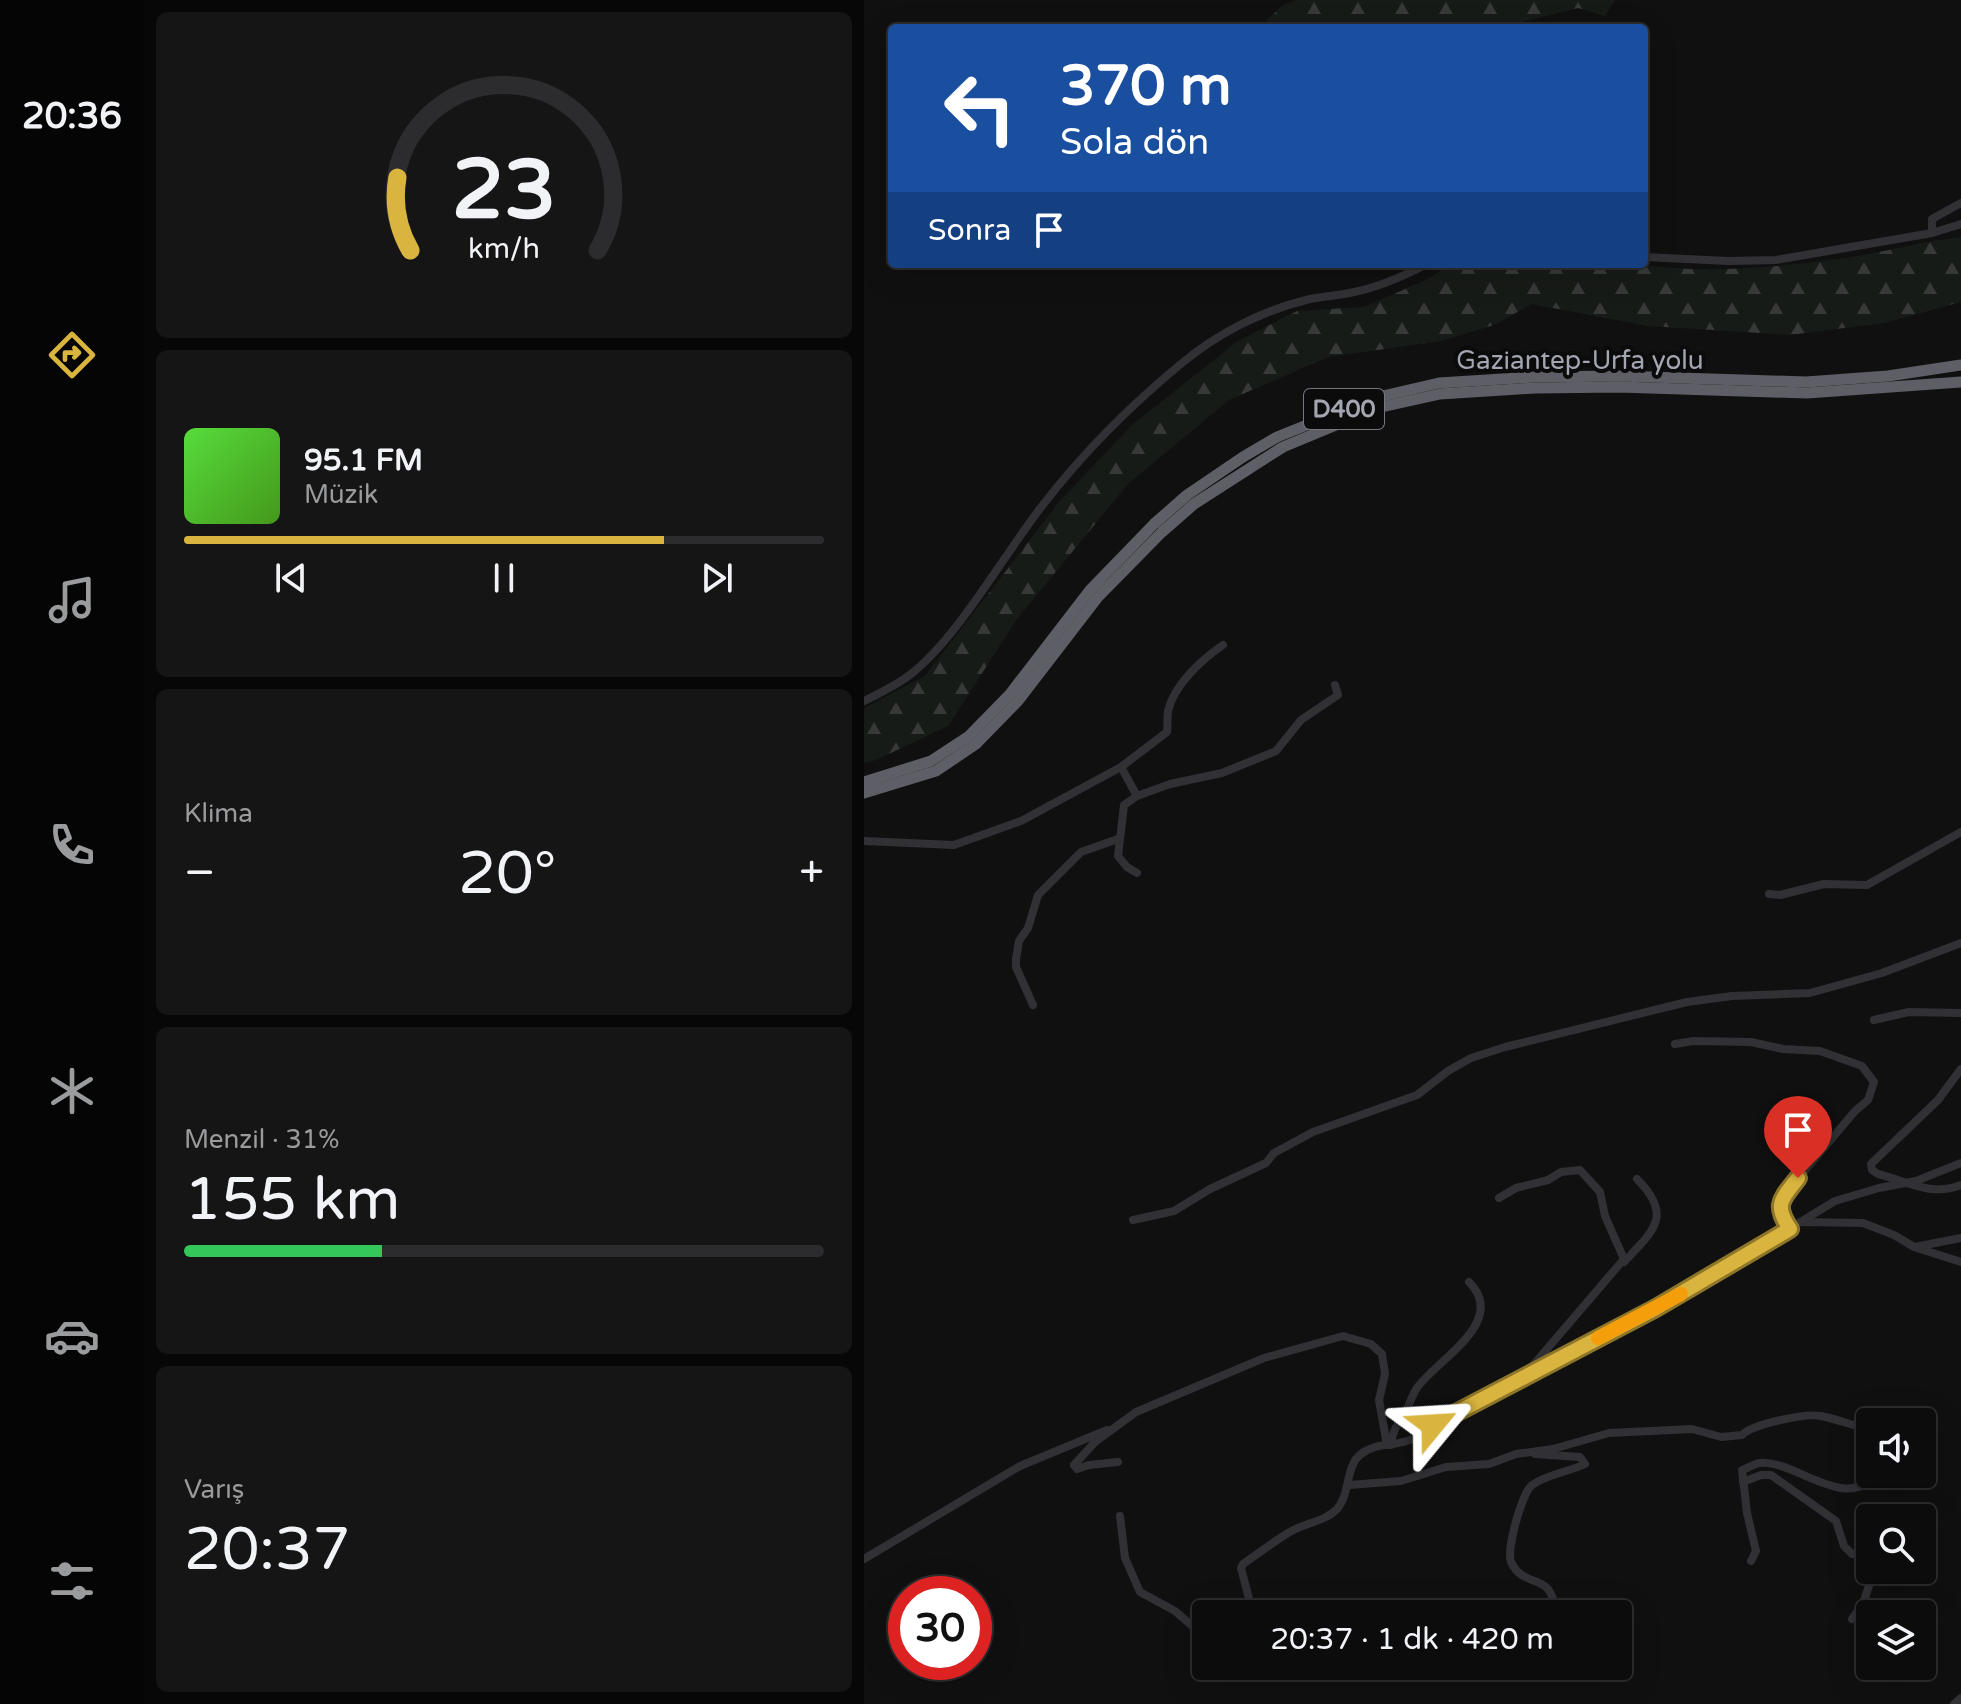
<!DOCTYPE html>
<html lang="tr">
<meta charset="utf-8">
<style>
:root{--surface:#0c0c0d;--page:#151516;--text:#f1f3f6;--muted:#9a9b9d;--line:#2c2c2e;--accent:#d9b43f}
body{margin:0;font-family:"Varela Round",sans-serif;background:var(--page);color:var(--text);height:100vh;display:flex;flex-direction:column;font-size:30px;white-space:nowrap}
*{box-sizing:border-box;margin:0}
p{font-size:26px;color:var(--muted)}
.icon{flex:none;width:44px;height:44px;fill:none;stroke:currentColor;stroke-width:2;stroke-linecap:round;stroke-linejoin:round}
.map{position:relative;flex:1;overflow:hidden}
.drawer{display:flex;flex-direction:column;gap:12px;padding:12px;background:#070707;width:720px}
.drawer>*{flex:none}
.hud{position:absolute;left:24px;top:24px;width:760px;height:244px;border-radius:8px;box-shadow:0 8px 32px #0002,0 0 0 2px var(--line);background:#1a4fa0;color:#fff;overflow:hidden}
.fabs{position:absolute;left:992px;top:1408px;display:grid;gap:16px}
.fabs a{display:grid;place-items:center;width:80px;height:80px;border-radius:8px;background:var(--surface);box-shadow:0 8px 32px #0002,0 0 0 2px var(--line);font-size:40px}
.speed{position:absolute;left:24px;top:1576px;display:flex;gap:16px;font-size:40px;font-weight:700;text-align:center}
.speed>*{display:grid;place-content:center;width:104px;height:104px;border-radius:50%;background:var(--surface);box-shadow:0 8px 32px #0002,0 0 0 2px var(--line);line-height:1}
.speed .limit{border:12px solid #d22;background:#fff;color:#111}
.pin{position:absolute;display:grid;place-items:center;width:68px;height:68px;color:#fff;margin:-82px -34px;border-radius:50% 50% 50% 0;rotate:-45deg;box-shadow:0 0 8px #0007}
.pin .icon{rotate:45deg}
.me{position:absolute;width:88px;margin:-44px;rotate:63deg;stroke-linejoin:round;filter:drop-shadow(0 0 6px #0008)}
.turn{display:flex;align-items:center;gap:28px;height:168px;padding:0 40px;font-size:36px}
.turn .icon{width:104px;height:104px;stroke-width:2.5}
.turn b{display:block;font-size:56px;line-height:68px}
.then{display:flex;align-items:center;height:76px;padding:0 40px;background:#0003;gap:16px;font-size:30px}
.big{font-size:60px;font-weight:600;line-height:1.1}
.drawer .widget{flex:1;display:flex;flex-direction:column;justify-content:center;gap:12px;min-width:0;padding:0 28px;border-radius:12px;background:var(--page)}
.drawer .dial{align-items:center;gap:0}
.dial svg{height:208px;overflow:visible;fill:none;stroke:var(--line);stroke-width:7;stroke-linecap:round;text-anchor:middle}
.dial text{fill:var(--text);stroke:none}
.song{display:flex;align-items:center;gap:24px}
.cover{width:96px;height:96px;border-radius:12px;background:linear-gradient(135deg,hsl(110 70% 55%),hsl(100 70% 35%))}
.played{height:8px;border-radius:4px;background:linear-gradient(90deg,var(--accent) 75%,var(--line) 75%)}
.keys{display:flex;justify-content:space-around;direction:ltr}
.heat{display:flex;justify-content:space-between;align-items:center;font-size:44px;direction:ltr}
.charge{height:12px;border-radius:6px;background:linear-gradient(90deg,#34c759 31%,var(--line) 0)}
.trip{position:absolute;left:328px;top:1600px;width:440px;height:80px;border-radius:8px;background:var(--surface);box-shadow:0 8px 32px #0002,0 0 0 2px var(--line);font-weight:600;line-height:80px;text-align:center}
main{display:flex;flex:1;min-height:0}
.dock{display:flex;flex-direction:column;width:144px;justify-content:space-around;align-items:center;background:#050505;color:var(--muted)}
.dock .icon{width:56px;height:56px}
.dock .selected{color:var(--accent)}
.dock b{font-size:36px;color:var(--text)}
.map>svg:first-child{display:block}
</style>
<main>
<nav class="dock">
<b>20:36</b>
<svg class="icon selected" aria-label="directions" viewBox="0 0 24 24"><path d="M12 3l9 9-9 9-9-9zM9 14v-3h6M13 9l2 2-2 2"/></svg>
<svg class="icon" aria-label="music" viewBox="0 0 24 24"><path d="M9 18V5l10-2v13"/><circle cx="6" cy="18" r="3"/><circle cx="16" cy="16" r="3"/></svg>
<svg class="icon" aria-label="phone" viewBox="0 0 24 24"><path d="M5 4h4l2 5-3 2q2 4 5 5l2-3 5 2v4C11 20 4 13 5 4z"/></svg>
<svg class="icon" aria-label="climate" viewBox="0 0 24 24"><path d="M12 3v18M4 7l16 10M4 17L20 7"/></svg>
<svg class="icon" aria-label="car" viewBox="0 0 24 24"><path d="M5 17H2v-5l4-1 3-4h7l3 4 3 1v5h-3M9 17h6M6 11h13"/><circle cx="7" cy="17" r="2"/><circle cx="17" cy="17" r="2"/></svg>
<svg class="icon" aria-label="filters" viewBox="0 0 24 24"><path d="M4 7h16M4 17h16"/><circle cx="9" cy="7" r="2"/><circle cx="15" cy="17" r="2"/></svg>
</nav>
<section class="drawer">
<div class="widget dial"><svg viewBox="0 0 100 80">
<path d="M14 69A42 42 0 1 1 86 69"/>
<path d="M14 69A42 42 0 0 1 9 41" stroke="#d9b43f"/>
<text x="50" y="56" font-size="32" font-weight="700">23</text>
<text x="50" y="72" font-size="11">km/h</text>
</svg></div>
<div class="widget">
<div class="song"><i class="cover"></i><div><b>95.1 FM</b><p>Müzik</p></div></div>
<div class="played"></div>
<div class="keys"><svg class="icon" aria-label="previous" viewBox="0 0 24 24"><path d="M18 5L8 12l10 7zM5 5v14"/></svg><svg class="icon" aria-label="pause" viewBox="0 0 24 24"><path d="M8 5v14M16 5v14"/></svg><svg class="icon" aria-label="next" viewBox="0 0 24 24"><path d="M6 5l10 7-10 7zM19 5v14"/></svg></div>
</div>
<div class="widget"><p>Klima</p>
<div class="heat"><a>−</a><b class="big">20°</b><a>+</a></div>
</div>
<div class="widget"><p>Menzil · 31%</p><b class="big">155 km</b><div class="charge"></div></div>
<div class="widget"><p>Varış</p><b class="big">20:37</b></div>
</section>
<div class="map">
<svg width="1097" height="1704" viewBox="0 0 1097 1704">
<defs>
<pattern id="forest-firs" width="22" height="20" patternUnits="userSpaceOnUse" patternTransform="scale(2)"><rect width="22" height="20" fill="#171b18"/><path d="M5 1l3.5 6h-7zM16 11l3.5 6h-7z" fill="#363937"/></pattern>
</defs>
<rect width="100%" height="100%" fill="#101011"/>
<!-- forest -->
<g fill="url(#forest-firs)">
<polygon points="432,0 751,0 741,16 714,8 633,28 477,28 469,24 447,28 395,28 418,6"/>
<path d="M1097 237V302L1020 323 926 335 784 326 668 304 630 325 577 341 464 357 365 400 264 484 153 619 84 726 12 760 0 763V708L61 676 195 502 268 425 374 341 433 311 500 307 564 279 586 264H773C843 275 918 267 988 257 1025 251 1060 241 1097 237Z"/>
</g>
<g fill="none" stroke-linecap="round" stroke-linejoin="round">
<!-- minor -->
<g stroke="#313135" stroke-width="8">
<polyline points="1068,233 1068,219 1097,203"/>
<polyline points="780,257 864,261 912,260 1068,233 1097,224"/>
<path d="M0 701C16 693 33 685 47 674 95 636 139 556 178 506 218 454 267 405 318 363 353 334 397 311 442 300 457 296 474 296 490 292 515 287 540 276 563 264"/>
<path d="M257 767 303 732C304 725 303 717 304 711 310 685 337 660 359 645"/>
<polyline points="0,841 90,845 157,821 257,767 273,796"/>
<polyline points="273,873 263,867 254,856 260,805 273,796 306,784 358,773 412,751 437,720 474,695 471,685"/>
<polyline points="905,894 916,895 960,884 1003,885 1097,832"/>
<polyline points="169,1005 152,967 152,959 155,941 164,928 174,895 217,852 254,839"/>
<polyline points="1010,1020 1045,1012 1097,1013"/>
<polyline points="811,1044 829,1041 887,1042 919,1049 956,1051 998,1066 1010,1082 1004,1100 991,1111 917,1199 916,1214 926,1229"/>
<path d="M1097 1069 1074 1100 1007 1164 1008 1170 1014 1174C1043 1181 1067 1197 1097 1185"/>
<polyline points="635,1198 652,1188 684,1180 697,1172 716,1170 736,1192 741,1216 760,1259 660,1376"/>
<polyline points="269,1220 310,1211 346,1189 402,1163 410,1153 449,1132 553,1095 584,1071 607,1058 641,1047 823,1002 868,996 946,993 1018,973 1097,943"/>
<polyline points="937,1222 999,1223 1030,1235 1050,1247 1097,1262"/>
<polyline points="1051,1247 1097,1238"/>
<path d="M760 1262C789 1231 810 1216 773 1179"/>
<path d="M527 1445C528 1430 535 1423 542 1411 546 1404 548 1395 553 1388 572 1360 645 1322 605 1282"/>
<path d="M671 1454 716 1457 721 1464C704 1472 684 1474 668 1485 658 1493 642 1550 647 1562 656 1581 671 1578 682 1587 690 1594 689 1606 697 1614"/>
<polyline points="254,1462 225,1465 213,1469 210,1465 231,1442 272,1412 400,1358 479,1336 507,1344 518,1354 521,1374 515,1400 523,1445"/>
<polyline points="879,1482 897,1475 907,1475 972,1521 980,1546 988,1554 1006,1553"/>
<path d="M485 1485 537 1481 582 1467 625 1464 652 1454 689 1449 745 1433 828 1429 857 1437 878 1435C889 1424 941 1413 957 1416 973 1419 989 1426 1006 1429"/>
<polyline points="256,1516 261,1558 276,1592 311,1611 342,1638"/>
<polyline points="0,1559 156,1466 243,1430"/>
<path d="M887 1561 892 1551 883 1513 878 1470C884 1468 890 1464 895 1463 929 1458 982 1514 1012 1474"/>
<path d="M389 1614 377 1568 379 1564C394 1554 409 1542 424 1533 439 1523 461 1522 473 1509 487 1493 481 1466 497 1454 511 1443 527 1446 543 1441 557 1437 567 1426 579 1419L816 1295 971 1201 1015 1188 1052 1181 1097 1163"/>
<polyline points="988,1619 999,1604 1010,1570"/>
<polyline points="1090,1704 1097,1698"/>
</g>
<!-- highway -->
<g stroke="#5e5f66" stroke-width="11">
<polyline points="0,782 67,761 105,736 146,694 226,590 290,524 323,495 379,457 413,437 510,398 575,383 671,377 755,376 942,382 1024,376 1097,365"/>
<polyline points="0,793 72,771 112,744 154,701 234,597 298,532 330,504 419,447 513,408 576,394 671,388 755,387 943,393 1097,382"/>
</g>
</g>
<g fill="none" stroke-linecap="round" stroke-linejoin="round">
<!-- route casing -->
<g stroke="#8d7529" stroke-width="20">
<path id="route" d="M569 1425 792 1308 926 1229C909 1204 918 1199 934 1178"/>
</g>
<!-- route -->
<use href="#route" stroke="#d9b43f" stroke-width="14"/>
<!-- slow -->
<polyline stroke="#f59e0b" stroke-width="14" points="734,1338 817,1294"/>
</g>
<g text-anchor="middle" stroke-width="8" stroke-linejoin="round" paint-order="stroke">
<!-- shield labels -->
<rect fill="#0b0b0c" stroke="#75777f" stroke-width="2" x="440" y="389" width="80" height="40" rx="6"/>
<g font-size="24" font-weight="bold" fill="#a3a5b0">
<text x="480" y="417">D400</text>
</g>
<!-- street labels -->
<g font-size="26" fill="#a3a5b0" stroke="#0b0b0c">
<text x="716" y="369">Gaziantep-Urfa yolu</text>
</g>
</g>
</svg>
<div class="fabs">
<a><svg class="icon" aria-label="sound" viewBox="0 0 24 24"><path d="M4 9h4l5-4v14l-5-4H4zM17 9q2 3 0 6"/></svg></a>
<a><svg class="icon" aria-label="search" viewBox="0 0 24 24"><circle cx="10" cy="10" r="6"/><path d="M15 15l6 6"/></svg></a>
<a><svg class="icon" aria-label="layers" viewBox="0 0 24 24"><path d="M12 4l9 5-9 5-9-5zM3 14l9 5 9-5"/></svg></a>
</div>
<div class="speed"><div class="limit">30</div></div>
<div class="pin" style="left:934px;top:1178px;background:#d93025"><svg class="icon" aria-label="arrive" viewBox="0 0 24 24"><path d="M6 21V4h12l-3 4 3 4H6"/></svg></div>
<svg class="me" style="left:569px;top:1425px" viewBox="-20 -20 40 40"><path d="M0-17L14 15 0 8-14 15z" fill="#d9b43f" stroke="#fff" stroke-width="4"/></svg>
<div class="trip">20:37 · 1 dk · 420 m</div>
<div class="hud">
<div class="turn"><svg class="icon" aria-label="left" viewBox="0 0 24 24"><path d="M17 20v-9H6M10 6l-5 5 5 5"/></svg><div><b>370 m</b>Sola dön</div></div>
<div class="then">Sonra<svg class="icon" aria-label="arrive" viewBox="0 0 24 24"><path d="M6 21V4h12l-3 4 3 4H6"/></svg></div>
</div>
</div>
</main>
